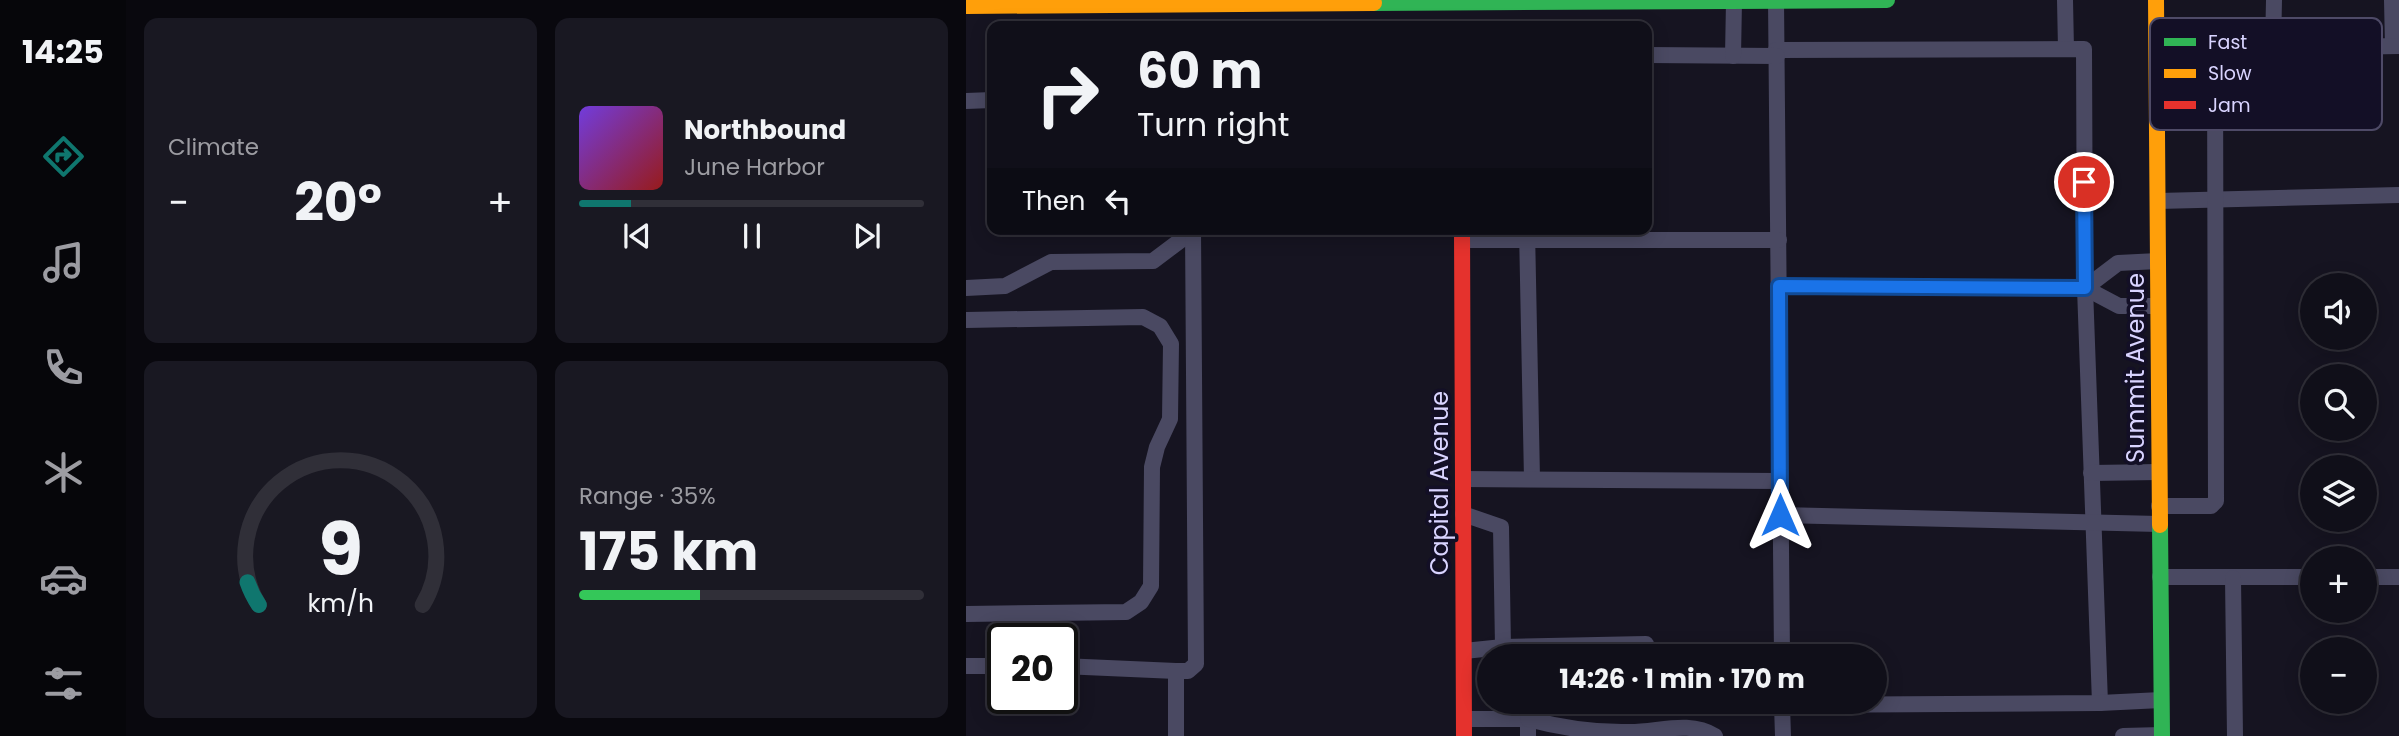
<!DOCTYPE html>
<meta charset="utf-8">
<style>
:root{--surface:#100f19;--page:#191822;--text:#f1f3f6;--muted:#9c9ca2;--line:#302f38;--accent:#0f766e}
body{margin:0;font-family:Poppins,sans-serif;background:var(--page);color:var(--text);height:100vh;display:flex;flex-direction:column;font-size:26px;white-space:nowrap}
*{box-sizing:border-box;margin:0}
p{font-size:23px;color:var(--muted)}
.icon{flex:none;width:38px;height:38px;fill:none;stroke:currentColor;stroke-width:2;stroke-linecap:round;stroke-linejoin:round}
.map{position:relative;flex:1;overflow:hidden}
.sheet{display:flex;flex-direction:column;gap:18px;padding:18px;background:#09080e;width:840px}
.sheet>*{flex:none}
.banner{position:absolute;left:21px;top:21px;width:665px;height:214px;border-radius:14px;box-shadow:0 4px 18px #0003,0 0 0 2px var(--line);background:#100f19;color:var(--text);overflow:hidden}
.controls{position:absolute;left:1334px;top:273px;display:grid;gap:14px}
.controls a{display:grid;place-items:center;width:77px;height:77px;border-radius:50%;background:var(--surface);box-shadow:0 4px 18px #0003,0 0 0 2px var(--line);font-size:35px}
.speed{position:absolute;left:21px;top:623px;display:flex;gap:14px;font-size:35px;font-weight:700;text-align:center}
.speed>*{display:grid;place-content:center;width:91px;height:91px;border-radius:50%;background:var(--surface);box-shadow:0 4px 18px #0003,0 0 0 2px var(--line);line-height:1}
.speed .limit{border:4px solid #111;border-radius:10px;background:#fff;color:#111}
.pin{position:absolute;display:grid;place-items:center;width:60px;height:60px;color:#fff;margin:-30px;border:4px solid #fff;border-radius:50%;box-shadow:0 2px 7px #0007}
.me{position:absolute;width:77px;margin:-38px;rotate:0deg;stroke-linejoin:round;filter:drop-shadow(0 0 5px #0008)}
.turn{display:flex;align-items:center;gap:24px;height:147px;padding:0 35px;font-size:32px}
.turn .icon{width:91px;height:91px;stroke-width:2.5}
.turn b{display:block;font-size:49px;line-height:60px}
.then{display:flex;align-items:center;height:66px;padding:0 35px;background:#0003;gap:14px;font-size:26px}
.big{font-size:52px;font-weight:700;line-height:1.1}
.sheet .card{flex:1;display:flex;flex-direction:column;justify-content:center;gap:10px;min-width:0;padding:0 24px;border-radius:14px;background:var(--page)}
.sheet .dial{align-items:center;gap:0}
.dial svg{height:182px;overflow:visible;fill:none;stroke:var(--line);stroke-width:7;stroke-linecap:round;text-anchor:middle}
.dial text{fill:var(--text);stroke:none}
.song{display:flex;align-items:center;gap:21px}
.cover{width:84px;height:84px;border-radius:10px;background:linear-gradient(135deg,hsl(260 70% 55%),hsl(0 70% 35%))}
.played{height:7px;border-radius:4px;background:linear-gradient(90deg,var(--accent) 15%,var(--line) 15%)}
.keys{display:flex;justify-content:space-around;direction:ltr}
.heat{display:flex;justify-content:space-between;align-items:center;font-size:38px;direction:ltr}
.charge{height:10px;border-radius:5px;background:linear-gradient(90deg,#34c759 35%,var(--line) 0)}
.sheet .tiles{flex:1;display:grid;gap:18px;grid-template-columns:repeat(2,1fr)}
.trip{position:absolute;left:511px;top:644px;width:410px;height:70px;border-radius:35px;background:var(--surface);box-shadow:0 4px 18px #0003,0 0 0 2px var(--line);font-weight:700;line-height:70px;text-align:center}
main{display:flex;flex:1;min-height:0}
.tabs{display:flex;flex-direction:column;width:126px;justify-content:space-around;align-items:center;background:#06060a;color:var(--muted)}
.tabs .icon{width:49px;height:49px}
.tabs .on{color:var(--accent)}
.tabs b{font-size:32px;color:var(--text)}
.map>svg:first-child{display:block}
</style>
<main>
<nav class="tabs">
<b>14:25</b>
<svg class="icon on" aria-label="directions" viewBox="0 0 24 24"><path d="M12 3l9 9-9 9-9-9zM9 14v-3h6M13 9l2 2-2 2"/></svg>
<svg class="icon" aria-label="music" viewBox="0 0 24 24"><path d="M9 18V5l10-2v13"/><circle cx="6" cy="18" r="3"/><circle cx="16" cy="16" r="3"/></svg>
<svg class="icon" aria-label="phone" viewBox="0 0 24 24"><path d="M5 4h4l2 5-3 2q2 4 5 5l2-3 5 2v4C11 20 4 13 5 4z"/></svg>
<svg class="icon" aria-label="climate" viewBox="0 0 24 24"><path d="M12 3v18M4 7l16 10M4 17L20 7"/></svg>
<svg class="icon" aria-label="car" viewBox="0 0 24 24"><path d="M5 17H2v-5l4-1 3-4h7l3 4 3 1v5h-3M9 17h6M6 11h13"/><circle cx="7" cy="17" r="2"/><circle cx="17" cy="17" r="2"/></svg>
<svg class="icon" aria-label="filters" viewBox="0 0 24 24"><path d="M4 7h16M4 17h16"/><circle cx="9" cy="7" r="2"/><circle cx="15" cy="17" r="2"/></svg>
</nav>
<section class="sheet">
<div class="tiles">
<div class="card"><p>Climate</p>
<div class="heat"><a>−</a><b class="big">20°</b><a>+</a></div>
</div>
<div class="card">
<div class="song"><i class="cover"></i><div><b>Northbound</b><p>June Harbor</p></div></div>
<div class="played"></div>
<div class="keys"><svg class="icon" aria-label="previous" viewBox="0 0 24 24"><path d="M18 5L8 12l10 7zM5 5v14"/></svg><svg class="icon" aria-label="pause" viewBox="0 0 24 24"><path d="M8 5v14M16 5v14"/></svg><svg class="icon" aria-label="next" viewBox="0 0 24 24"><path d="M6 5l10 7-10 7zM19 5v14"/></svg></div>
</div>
<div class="card dial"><svg viewBox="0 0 100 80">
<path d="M14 69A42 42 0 1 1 86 69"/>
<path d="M14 69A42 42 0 0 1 9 59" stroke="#0f766e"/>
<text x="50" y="56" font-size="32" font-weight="700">9</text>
<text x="50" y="72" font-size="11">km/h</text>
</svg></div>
<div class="card"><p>Range · 35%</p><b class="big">175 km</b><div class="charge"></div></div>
</div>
</section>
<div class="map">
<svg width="1433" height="736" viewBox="0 0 1433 736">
<rect width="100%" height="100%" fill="#161421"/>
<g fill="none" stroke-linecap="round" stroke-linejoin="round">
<!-- lane -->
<g stroke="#4a4962" stroke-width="16">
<polyline points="810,0 816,656"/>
<polyline points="1099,0 1100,49"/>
<polyline points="1426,0 1427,46"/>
<polyline points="1307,48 1308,0"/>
<polyline points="810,50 1118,49 1119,288 1134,703"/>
<polyline points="681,55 811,56"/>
<polyline points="767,56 768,1"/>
<polyline points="0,101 26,100"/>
<polyline points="1192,201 1433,195"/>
<polyline points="561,230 566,479"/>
<polyline points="496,240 813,240"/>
<polyline points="813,286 1119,288 1153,306 1192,306"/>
<polyline points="0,288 39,286 85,262 187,261 227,231"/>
<polyline points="1119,288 1152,263 1192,261"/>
<polyline points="0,320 177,317 194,326 205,344 204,419 191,447 186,467 185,586 175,602 160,612 0,614"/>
<polyline points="1125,473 1193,472"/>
<polyline points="497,479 814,481"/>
<polyline points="1193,506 1245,506 1250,501 1249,55 1256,49 1433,46"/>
<polyline points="497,514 535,527 537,647 498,651"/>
<polyline points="814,515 1193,524"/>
<polyline points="1194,577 1346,577"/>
<polyline points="1398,577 1433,577"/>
<polyline points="1267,578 1269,736"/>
<polyline points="537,647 680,644"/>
<polyline points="0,666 37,666"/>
<polyline points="96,666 210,671"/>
<polyline points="816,702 816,705 1134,703 1195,700"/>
<polyline points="816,705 817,736"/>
<polyline points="498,719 562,719 562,736"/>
<path d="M562 719C596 728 629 733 664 732 693 732 723 720 749 736"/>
<polyline points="210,736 210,671 222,671 230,664 227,229"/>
<polyline points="1157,736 1196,735"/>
</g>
<!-- fast -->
<g stroke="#30b455" stroke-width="16">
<polyline points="408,3 921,0"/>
<polyline points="1194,525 1196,736"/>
</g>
<!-- slow -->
<g stroke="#ff9f0a" stroke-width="16">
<polyline points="1190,0 1194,525"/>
<polyline points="0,6 408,3"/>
</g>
<!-- jam -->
<polyline stroke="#e5322d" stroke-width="16" points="496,229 498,736"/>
</g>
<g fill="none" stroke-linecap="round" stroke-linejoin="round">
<!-- route casing -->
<g stroke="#114b97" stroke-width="18">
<polyline id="route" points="814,515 813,286 1119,288 1118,182"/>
</g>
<!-- route -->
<use href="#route" stroke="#1a73e8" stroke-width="12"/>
</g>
<g text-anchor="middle" stroke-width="7" stroke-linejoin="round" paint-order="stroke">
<!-- street labels -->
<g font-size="24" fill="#d9d4ff" stroke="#130f26">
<text transform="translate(1170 368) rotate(-90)" y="8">Summit Avenue</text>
<text transform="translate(474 483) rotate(-90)" y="8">Capital Avenue</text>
</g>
</g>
<!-- legend -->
<rect x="1184" y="18" width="232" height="112" rx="10" fill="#130f26" stroke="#4e4a67" stroke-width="2"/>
<rect x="1198" y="38" width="32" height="8" fill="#30b455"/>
<rect x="1198" y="69" width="32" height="9" fill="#ff9f0a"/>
<rect x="1198" y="101" width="32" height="8" fill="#e5322d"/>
<g font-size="19" fill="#d9d4ff">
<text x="1242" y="49">Fast</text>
<text x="1242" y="80">Slow</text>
<text x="1242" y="112">Jam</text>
</g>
</svg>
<div class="controls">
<a><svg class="icon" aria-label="sound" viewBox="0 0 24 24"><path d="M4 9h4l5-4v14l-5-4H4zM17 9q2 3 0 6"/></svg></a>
<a><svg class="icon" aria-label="search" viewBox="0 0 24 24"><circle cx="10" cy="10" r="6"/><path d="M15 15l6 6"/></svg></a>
<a><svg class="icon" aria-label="layers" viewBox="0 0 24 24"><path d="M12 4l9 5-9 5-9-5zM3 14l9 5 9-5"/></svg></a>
<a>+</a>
<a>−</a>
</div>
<div class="speed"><div class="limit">20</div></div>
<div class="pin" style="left:1118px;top:182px;background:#d93025"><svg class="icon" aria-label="arrive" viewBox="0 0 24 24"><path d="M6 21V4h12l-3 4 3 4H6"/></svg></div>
<svg class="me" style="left:814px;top:515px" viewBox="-20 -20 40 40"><path d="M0-17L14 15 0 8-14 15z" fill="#1a73e8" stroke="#fff" stroke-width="4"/></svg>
<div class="trip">14:26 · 1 min · 170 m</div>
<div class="banner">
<div class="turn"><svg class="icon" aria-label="right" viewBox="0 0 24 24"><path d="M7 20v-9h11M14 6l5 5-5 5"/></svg><div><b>60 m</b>Turn right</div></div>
<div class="then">Then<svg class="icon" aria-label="left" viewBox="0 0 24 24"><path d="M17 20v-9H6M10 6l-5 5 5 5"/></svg></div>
</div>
</div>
</main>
